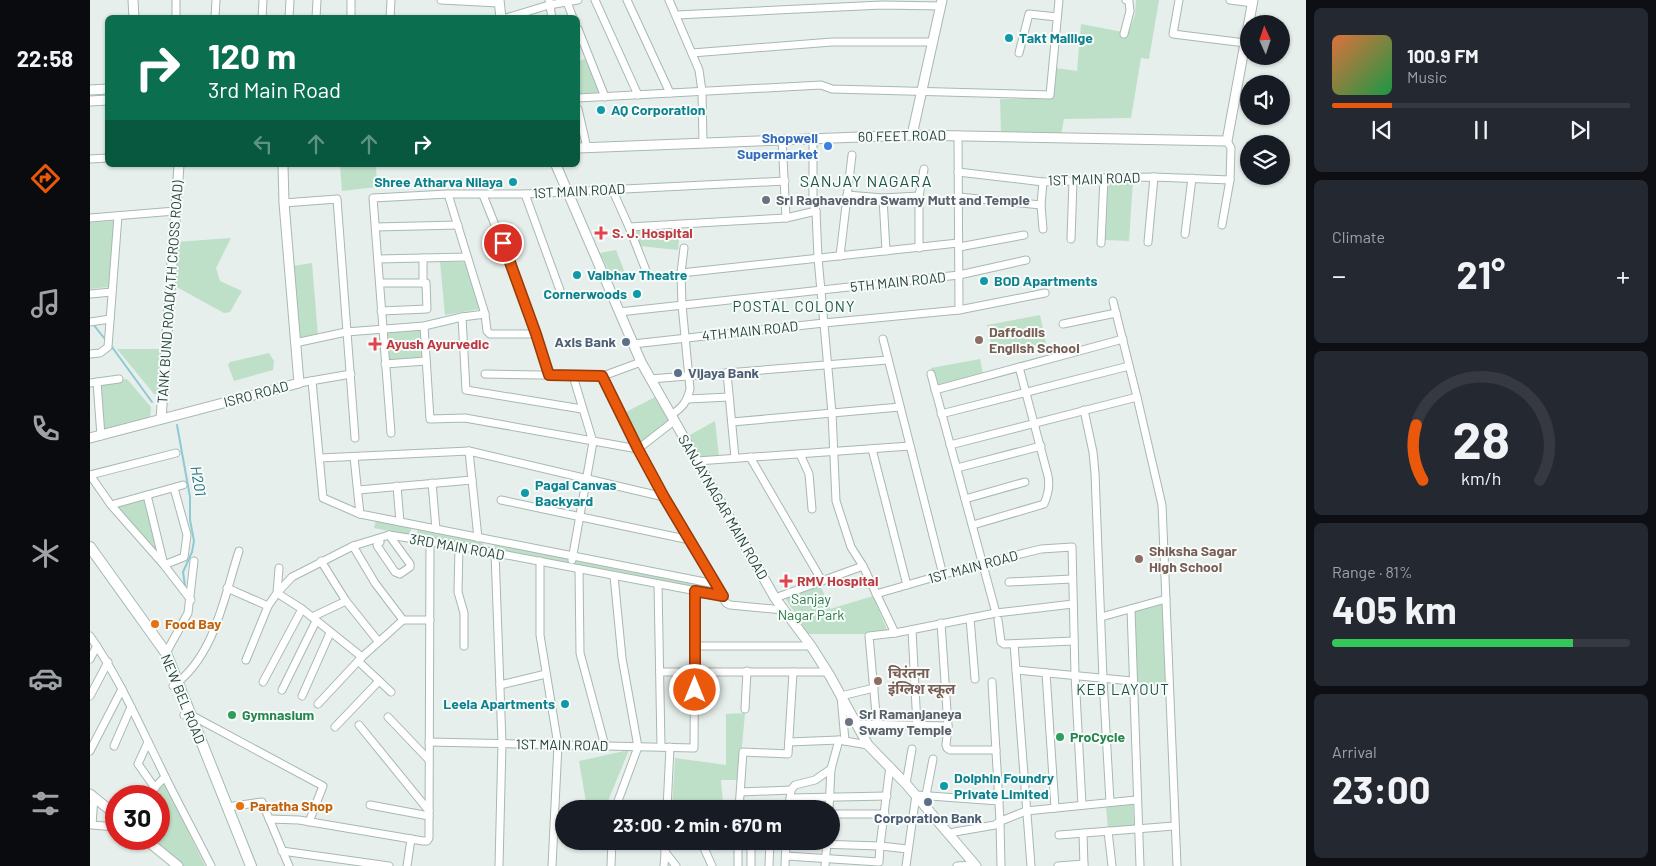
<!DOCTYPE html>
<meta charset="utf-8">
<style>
:root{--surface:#171b24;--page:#242831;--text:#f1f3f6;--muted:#9ea1a6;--line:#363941;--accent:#ea580c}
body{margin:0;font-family:Barlow,"Noto Sans Devanagari",sans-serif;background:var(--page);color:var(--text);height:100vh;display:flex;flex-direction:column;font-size:19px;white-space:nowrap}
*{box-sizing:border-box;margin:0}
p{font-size:16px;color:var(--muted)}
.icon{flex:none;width:28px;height:28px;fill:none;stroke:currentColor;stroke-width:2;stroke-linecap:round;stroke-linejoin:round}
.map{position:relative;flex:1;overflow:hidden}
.details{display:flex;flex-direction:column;gap:8px;padding:8px;background:#0d0f14;width:350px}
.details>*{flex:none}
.banner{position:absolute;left:15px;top:15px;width:475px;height:152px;border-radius:8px;box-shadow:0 1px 4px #0004;background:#0b6e4f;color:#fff;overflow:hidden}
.needle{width:32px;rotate:357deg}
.fabs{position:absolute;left:1150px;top:15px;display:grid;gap:10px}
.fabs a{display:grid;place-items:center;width:50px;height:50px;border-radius:50%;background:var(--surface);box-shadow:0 1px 4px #0004;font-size:25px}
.speed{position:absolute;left:15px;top:785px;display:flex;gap:10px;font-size:25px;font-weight:700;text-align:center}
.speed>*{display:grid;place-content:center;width:65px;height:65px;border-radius:50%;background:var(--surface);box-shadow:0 1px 4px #0004;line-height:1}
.speed .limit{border:8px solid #d22;background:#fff;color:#111}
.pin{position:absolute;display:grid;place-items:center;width:42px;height:42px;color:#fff;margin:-21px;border:2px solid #fff;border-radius:50%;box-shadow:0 1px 5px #0007}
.me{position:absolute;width:55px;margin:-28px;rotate:0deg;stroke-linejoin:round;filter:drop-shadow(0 0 4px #0008)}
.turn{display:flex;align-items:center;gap:18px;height:105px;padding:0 20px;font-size:22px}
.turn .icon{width:65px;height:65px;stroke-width:2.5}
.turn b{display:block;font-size:35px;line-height:42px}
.lanes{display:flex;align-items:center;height:48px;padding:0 20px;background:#0003;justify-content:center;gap:25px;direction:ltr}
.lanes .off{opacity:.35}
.big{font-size:38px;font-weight:700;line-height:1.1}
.details .card{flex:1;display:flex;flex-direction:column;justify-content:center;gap:8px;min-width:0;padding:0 18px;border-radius:8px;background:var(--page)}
.details .dial{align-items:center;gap:0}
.dial svg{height:130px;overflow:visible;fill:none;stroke:var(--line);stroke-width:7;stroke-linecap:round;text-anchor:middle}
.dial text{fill:var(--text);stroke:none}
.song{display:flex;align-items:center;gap:15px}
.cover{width:60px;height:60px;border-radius:8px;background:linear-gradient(135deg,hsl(20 70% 55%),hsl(140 70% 35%))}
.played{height:5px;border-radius:2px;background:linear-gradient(90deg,var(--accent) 20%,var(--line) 20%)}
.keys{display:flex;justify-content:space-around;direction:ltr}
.heat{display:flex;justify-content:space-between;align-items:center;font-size:28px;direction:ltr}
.charge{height:8px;border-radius:4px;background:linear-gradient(90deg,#34c759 81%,var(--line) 0)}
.trip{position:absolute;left:465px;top:800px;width:285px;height:50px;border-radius:25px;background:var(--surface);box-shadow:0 1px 4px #0004;font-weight:700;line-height:50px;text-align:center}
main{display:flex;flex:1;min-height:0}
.tab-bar{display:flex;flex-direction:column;width:90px;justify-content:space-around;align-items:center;background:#090b0e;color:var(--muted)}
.tab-bar .icon{width:35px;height:35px}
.tab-bar .active{color:var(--accent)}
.tab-bar b{font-size:22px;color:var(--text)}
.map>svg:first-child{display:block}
</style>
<main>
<nav class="tab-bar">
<b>22:58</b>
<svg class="icon active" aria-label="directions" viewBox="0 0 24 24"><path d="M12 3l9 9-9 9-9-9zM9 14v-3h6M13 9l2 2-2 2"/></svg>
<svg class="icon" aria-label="music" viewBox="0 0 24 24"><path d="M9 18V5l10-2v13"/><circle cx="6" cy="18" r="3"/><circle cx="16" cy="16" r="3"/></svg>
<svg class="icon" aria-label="phone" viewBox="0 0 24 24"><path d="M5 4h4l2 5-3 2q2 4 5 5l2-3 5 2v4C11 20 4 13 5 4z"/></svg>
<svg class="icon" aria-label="climate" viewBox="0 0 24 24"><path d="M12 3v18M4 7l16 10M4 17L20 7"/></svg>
<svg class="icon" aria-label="car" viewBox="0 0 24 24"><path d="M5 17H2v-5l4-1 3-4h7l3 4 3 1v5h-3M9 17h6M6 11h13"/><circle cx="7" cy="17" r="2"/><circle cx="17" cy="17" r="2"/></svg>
<svg class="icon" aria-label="filters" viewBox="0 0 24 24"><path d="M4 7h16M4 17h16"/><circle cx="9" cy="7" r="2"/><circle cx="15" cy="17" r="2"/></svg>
</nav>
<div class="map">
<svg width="1216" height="866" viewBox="0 0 1216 866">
<rect width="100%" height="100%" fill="#e6efeb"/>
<!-- green -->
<g fill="#bfe0c8">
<polygon points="1046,0 1069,0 1059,59 1051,58 1041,118 974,119 971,135 911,134 910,99 962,98 966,68 987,71 991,24 1038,33 1045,15"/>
<polygon points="498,58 512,95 488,96 488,61"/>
<polygon points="250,165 286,165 287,187 252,191"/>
<polygon points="1043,180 1039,241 1015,240 1017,181"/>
<polygon points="24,221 19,287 0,289 0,222"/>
<polygon points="590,227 588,250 549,246 543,231"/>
<polygon points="141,238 126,268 130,281 152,291 140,312 134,313 83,285 86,242"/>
<polygon points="526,250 537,278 523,280 510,253"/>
<polygon points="350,262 377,262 390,309 355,315"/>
<polygon points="222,263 228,336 208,340 202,266"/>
<polygon points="950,315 956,344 903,354 897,325"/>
<polygon points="333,328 335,360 296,362 294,330"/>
<polygon points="27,349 72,349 69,395 64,394"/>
<polygon points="179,353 184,361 183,370 144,381 138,365 140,362"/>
<polygon points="890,359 893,374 846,388 841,368"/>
<polygon points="37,379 61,407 60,419 14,430 10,382"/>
<polygon points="567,396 580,422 548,445 534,413"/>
<polygon points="625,421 629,457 610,459 598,436"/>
<polygon points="54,499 68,552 26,506"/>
<polygon points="286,520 322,527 319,535 284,528"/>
<polygon points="328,527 391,540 396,549 327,537"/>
<polygon points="404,543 623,586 631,595 406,551"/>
<polygon points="730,584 740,609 783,596 798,632 775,634 718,634 694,596"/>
<polygon points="1072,602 1076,686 1045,686 1043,611"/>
<polygon points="655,713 649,780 631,780 633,803 608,804 601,809 582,809 585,758 636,765 636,714"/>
<polygon points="539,750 518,801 517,809 495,809 496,802 489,761"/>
<polygon points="74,781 115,866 91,866 62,839 69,839 69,796 59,796"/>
<polygon points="1043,805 1044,826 1018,828 1016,806"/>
</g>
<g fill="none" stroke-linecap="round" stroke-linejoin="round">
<!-- stream -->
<g stroke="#8ec9d4" stroke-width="2">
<polyline points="3,324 14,338"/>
<polyline points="22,347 62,402"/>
<polyline points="87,425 100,497 100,520 104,541 102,552 93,572 95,586"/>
</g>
<!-- minor casing -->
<g stroke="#a8b8b2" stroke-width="9">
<g id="minor">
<polyline points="351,0 409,3"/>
<polyline points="459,0 462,18"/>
<polyline points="505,0 548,95"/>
<polyline points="537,0 580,93"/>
<polyline points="579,0 609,70 612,91 613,143"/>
<polyline points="1089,0 1083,34 1155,43"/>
<polyline points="1140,0 1163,3"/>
<polyline points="477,2 483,18"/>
<polyline points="587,15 792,5 851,6"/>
<polyline points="86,18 86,0"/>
<polyline points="125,18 126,0"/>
<polyline points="172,18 173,0"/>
<polyline points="199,18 200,0"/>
<polyline points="226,18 227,0"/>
<polyline points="261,18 261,0"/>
<polyline points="300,18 301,0"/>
<polyline points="416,18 459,5 488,0"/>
<polyline points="488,29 515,97"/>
<polyline points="1034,34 1040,11 1039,1 1036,0"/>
<polyline points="602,53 742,42 843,42"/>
<polyline points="929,53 939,14 967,17"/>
<polyline points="488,98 731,85 742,89 960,95 969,0"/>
<polyline points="488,109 497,148"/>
<polyline points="868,135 869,310"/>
<polyline points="723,138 723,204 726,211 728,258 742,413 746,501 761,547 773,566 805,633"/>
<polyline points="692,139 696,218"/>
<polyline points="0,159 18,158"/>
<polyline points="868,172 953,182 983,181 1014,178 1064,177 1140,180"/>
<polyline points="522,189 539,227 557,273"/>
<polyline points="358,194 395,314"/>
<polyline points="435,194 471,293"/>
<path d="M393 195C417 254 440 314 459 375"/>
<polyline points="757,195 793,198 829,196"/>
<polyline points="869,197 951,205"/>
<polyline points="793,198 796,251"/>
<polyline points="194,203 247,199 265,438"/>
<polyline points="0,218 85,211"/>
<polyline points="1132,225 1140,180 1141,148 1137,141"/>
<polyline points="286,227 368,225"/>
<polyline points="539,227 696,218 726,211"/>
<polyline points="953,229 951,205 953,182"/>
<polyline points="1095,234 1102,178"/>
<polyline points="981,239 983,181"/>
<polyline points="1058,242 1064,177"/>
<polyline points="1011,243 1014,178"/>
<polyline points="869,247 934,235"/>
<polyline points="829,248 829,196 834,169"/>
<polyline points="750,256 762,155"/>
<polyline points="333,258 333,283"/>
<polyline points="288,259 377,257"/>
<polyline points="591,273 868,243"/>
<polyline points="290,283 336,283 337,309 291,311"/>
<polyline points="0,294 22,292"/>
<polyline points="1023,301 1047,397 1072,505 1087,866"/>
<polyline points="529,312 869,275 936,260"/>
<polyline points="372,317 376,390 492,409"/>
<polyline points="0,322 20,319"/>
<polyline points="973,324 1026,313"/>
<polyline points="334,326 340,419 375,418 548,449 584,421"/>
<polyline points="793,339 853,575"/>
<polyline points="205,343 256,332 334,326 372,317 395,314 397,331 400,334 447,334"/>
<polyline points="543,344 734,323 869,310 955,293"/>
<polyline points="0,354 10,353 18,347 28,216"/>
<polyline points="295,364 336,361"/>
<polyline points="637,373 645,458"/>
<polyline points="395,374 513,376 551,362"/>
<polyline points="841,374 906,613"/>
<polyline points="513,376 548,449 574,497 636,603 640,605 694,610"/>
<polyline points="560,379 798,360"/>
<polyline points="222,381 233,498 270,514 625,584"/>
<polyline points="7,382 11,436"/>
<polyline points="0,383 29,379"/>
<polyline points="209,383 261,374"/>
<polyline points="845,390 1033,339"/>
<polyline points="598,399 639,397"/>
<polyline points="994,410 1003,452 1005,473 1013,679 1020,802"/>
<polyline points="851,414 1039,366"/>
<path d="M581 415C592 408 597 402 600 389L592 305 591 273 594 248"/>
<polyline points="642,422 810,407"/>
<polyline points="301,433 283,198 358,194 435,194 695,181"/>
<polyline points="860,445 1047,397"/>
<polyline points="782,449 817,585"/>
<polyline points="379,451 388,538"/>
<polyline points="710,454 719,474 722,509"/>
<polyline points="264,457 270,514"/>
<polyline points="660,457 732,581"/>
<polyline points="230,458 379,451 574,497"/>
<polyline points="607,461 820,446"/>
<polyline points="867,468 951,446"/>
<polyline points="0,475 21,505 74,565 101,600"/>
<polyline points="0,475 86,453"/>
<polyline points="342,483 346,529"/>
<polyline points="307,486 310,522"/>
<polyline points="268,490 382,480"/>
<polyline points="57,495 74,565 94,557 97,535 84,488"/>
<polyline points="875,499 935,482"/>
<polyline points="411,500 600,540"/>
<polyline points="21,505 93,485"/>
<path d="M883 525 954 504C958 495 960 486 958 476L929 367"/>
<polyline points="288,539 290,542 287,545 288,547 305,572 310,574 320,567 320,564 299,535"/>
<polyline points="263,546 285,583 313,620"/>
<polyline points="369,546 368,592 374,613 374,646"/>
<polyline points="405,553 412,743 409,866"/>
<polyline points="482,560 503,442 483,376"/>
<polyline points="231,561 256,601 288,641"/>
<polyline points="450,561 450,635 468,745 462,866"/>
<polyline points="189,568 187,593 212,609 272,657"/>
<polyline points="489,569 490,653 515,746"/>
<polyline points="524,576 532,658 548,747 525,809"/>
<polyline points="919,582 982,579"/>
<polyline points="568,584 571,747"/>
<polyline points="137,588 178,606"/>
<polyline points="786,594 893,563 951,549 982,547 985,675 992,805"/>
<polyline points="685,598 773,566"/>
<polyline points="1041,609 1050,866"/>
<polyline points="222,617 256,601"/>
<polyline points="1011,617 1076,599"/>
<polyline points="880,618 885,679"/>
<polyline points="313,620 340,620"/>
<polyline points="908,620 911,642 914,644 984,641"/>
<polyline points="851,623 858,726 856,745 857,748 860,750 906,750"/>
<polyline points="822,630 827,726"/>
<path d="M0 636C28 676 47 720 69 764 85 798 104 832 121 866"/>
<polyline points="924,644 941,866"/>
<polyline points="605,646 721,646"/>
<polyline points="76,653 98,613 104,561"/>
<polyline points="0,659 7,646"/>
<polyline points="156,660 178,606 187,593 202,577 263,546 299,535 369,546 633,596"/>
<polyline points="268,661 301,692"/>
<polyline points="926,670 1042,681"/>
<polyline points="570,672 737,672"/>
<polyline points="956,673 965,808"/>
<polyline points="173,682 212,609"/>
<polyline points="410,685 456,674"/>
<path d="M83 686C125 656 134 597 149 551"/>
<polyline points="192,690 226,621"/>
<polyline points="0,696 18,662"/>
<polyline points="212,696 240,633"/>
<polyline points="228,704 272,657 313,620"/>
<polyline points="655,709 657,671"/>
<polyline points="94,715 99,714 233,786 219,822"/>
<polyline points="298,717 339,760"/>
<polyline points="767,724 858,726"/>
<polyline points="269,725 339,811"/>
<polyline points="787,725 779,636 805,633 906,613 983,604"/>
<polyline points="245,727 289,681"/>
<polyline points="755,741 751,696 784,688"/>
<polyline points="58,742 48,764 65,788"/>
<polyline points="339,742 604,748 605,591"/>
<polyline points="699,742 749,740 778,745"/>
<polyline points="24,746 41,707"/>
<polyline points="0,751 32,689"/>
<polyline points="800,766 790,846 818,849"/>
<polyline points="816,784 822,749"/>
<polyline points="651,792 701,790"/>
<polyline points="836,795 843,759"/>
<polyline points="56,796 75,777"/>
<polyline points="4,797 2,825 26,827"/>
<polyline points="700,798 797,796"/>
<polyline points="280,805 339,816"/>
<polyline points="137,807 172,802 199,866"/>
<polyline points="577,809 580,747"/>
<polyline points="649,809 653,752 698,754 703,672"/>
<polyline points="699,809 701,790 705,785 725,780 741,769"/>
<polyline points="739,809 741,769 749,740"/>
<polyline points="741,814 795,814"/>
<polyline points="179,819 209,820 333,841 337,841 339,838 340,542"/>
<polyline points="1018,831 1022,866"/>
<polyline points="859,833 905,825 910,821 902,682"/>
<polyline points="993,833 994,866"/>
<polyline points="969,835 1084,826"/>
<polyline points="621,841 616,843 614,848 622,866"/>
<polyline points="192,851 299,866"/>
<polyline points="575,852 586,866"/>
<polyline points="696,856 789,862 790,846 696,843"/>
<polyline points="317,866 321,839"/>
<polyline points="521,866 522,841"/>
<polyline points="574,866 576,841"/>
<polyline points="648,866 648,841"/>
<polyline points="661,866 661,841"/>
<polyline points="679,866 680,841"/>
<polyline points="695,866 696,841"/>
<polyline points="735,866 737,842"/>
<polyline points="816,866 826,795 909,801"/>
<polyline points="867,866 885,865"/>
<polyline points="911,866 910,821 911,821 936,811 1046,800"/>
<polyline points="968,866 994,864"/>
</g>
</g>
<!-- tertiary casing -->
<g stroke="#a8b8b2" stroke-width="11">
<g id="tertiary">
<polyline points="43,0 44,18"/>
<polyline points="409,0 411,18"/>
<polyline points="0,90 18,89"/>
<polyline points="0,101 18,100"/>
<polyline points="822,135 852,0"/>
<polyline points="488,148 822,135 1137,141 1163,0"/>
<polyline points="466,165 551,362 685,598 721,646 740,676 778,745 816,784 886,866"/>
<polyline points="71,419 89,165"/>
<polyline points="0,438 209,383 194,203 193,165"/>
<polyline points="0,794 26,815"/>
<polyline points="55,839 88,866"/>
</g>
</g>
<!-- secondary casing -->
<g stroke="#a4bbb3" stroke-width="12">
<polyline id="secondary" points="0,547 76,653 161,866"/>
</g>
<!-- minor -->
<use href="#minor" stroke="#fff" stroke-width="7"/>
<!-- tertiary -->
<use href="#tertiary" stroke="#fff" stroke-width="9"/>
<!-- secondary -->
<use href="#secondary" stroke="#fff" stroke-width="10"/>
</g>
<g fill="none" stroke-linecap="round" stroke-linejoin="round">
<!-- route casing -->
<g stroke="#983908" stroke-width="12">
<polyline id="route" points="413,243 446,334 459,375 512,376 548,449 574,497 633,596 605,591 605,690"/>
</g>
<!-- route -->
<use href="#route" stroke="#ea580c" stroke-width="9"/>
</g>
<!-- markers -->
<g fill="#0f9aa8" stroke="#f7fbf9" stroke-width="2">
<circle cx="919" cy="38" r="5"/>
<circle cx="511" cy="110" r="5"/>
<circle cx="423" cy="182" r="5"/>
<circle cx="487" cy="275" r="5"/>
<circle cx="894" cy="281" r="5"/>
<circle cx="547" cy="294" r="5"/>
<circle cx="435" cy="493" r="5"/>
<circle cx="475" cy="704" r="5"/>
<circle cx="854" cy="786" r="5"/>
</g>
<circle fill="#3f7fe0" stroke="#f7fbf9" stroke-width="2" cx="738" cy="146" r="5"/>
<g fill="#6b7280" stroke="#f7fbf9" stroke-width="2">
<circle cx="676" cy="200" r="5"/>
<circle cx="759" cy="722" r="5"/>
</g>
<g fill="#e0444e" stroke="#f7fbf9" stroke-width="2">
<path d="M508.5 225.5h5v5h5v5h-5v5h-5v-5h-5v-5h5z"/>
<path d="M282.5 336.5h5v5h5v5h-5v5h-5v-5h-5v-5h5z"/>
<path d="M693.5 573.5h5v5h5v5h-5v5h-5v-5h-5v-5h5z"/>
</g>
<g fill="#8d6e63" stroke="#f7fbf9" stroke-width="2">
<circle cx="889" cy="340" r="5"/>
<circle cx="1049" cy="559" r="5"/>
<circle cx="788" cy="681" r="5"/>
</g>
<g fill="#5c6f8a" stroke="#f7fbf9" stroke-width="2">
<circle cx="536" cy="342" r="5"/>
<circle cx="588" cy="373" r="5"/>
<circle cx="838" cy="802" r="5"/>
</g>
<g fill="#e8710a" stroke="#f7fbf9" stroke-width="2">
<circle cx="65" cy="624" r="5"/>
<circle cx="150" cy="806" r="5"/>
</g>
<g fill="#2e9e5b" stroke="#f7fbf9" stroke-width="2">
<circle cx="142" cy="715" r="5"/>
<circle cx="970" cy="737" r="5"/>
</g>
<g text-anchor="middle" stroke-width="4" stroke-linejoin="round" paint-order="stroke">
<!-- culture labels -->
<g font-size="14" font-weight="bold" fill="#0d838f" stroke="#f7fbf9" text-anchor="start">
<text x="929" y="43">Takt Mallige</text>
<text x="521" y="115">AQ Corporation</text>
<text x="413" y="187" text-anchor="end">Shree Atharva Nilaya</text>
<text x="497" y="280">Vaibhav Theatre</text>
<text x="904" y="286">BOD Apartments</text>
<text x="537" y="299" text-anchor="end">Cornerwoods</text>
<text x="445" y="490">Pagal Canvas<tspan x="445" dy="16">Backyard</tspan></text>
<text x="465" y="709" text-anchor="end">Leela Apartments</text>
<text x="864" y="783">Dolphin Foundry<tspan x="864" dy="16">Private Limited</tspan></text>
</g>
<!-- street labels -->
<g font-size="14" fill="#24423a" stroke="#f7fbf9">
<text transform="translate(812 136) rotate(-1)" y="5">60 FEET ROAD</text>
<text transform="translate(1004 179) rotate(-2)" y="5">1ST MAIN ROAD</text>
<text transform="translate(489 191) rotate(-3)" y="5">1ST MAIN ROAD</text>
<text transform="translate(808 282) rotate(-6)" y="5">5TH MAIN ROAD</text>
<text transform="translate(80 292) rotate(-86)" y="5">TANK BUND ROAD(4TH CROSS ROAD)</text>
<text transform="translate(660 331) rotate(-6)" y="5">4TH MAIN ROAD</text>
<text transform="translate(166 394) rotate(-15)" y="5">ISRO ROAD</text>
<text transform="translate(633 507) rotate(60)" y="5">SANJAYNAGAR MAIN ROAD</text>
<text transform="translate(367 547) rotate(10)" y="5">3RD MAIN ROAD</text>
<text transform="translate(883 567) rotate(-15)" y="5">1ST MAIN ROAD</text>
<text transform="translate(93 699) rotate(68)" y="5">NEW BEL ROAD</text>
<text transform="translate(472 745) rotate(1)" y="5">1ST MAIN ROAD</text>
</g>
<!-- shop labels -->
<g font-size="14" font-weight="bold" fill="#366cbe" stroke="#f7fbf9" text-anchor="end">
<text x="728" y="143">Shopwell<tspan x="728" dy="16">Supermarket</tspan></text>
</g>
<!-- worship labels -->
<g font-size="14" font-weight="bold" fill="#5b616d" stroke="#f7fbf9" text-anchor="start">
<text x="686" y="205">Sri Raghavendra Swamy Mutt and Temple</text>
<text x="769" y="719">Sri Ramanjaneya<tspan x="769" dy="16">Swamy Temple</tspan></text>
</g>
<!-- health labels -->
<g font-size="14" font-weight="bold" fill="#be3a42" stroke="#f7fbf9" text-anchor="start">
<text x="522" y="238">S. J. Hospital</text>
<text x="296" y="349">Ayush Ayurvedic</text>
<text x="707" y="586">RMV Hospital</text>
</g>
<!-- education labels -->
<g font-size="14" font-weight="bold" fill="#785e54" stroke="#f7fbf9" text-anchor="start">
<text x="899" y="337">Daffodils<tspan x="899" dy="16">English School</tspan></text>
<text x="1059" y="556">Shiksha Sagar<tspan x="1059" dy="16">High School</tspan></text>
<text x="798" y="678">चिरंतना<tspan x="798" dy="16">इंग्लिश स्कूल</tspan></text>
</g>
<!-- service labels -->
<g font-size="14" font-weight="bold" fill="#4e5e75" stroke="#f7fbf9" text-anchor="end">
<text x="526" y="347">Axis Bank</text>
<text x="598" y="378" text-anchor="start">Vijaya Bank</text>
<text x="838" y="823" text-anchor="middle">Corporation Bank</text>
</g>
<!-- park labels -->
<g font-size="14" fill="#2d7a4b" stroke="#f7fbf9">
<text x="721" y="604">Sanjay<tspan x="721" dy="16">Nagar Park</tspan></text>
</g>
<!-- food labels -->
<g font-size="14" font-weight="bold" fill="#c56008" stroke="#f7fbf9" text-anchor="start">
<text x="75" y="629">Food Bay</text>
<text x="160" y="811">Paratha Shop</text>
</g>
<!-- leisure labels -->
<g font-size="14" font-weight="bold" fill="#27864d" stroke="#f7fbf9" text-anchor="start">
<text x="152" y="720">Gymnasium</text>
<text x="980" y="742">ProCycle</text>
</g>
<!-- neighbourhood labels -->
<g font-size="15" letter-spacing="1" fill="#1f5548" stroke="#f7fbf9">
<text x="704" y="312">POSTAL COLONY</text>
<text x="1033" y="695">KEB LAYOUT</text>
</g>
<!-- water labels -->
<g font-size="15" font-style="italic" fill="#1c6f80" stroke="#f7fbf9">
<text transform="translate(108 481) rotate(80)" y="5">H201</text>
</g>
<!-- quarter labels -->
<g font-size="16" letter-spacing="1" fill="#1f5548" stroke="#f7fbf9">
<text x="776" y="187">SANJAY NAGARA</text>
</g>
</g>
</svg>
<div class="fabs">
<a><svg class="needle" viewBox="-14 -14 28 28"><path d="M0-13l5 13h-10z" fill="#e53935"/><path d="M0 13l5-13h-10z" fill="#9ea1a6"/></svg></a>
<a><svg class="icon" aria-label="sound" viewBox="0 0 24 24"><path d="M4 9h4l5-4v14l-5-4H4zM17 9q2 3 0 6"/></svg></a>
<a><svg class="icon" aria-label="layers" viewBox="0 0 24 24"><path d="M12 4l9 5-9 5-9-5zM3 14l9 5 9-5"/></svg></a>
</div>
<div class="speed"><div class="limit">30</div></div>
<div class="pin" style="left:413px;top:243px;background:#d93025"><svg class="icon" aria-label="arrive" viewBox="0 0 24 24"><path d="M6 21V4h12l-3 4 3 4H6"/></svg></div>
<svg class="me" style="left:605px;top:690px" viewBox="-20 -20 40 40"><circle r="17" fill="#ea580c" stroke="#fff" stroke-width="3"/><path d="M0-11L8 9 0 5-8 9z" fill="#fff"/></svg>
<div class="trip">23:00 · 2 min · 670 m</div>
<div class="banner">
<div class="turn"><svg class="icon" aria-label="right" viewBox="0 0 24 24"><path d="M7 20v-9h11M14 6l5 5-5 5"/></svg><div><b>120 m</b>3rd Main Road</div></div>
<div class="lanes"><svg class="icon off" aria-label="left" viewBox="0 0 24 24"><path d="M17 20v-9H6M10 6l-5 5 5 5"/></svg><svg class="icon off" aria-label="ahead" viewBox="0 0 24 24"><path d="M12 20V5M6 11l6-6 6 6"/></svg><svg class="icon off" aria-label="ahead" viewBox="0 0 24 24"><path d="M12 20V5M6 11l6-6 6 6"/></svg><svg class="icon" aria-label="right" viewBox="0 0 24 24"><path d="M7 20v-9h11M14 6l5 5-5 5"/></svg></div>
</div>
</div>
<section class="details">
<div class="card">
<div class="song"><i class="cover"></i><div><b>100.9 FM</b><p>Music</p></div></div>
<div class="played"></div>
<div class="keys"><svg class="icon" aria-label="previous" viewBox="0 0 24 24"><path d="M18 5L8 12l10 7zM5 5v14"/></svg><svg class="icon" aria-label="pause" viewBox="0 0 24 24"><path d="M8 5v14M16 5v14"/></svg><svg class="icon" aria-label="next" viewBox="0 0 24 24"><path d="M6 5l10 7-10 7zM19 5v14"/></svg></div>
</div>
<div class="card"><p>Climate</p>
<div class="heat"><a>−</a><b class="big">21°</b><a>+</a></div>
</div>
<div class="card dial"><svg viewBox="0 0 100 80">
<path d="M14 69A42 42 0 1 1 86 69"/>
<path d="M14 69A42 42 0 0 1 10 35" stroke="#ea580c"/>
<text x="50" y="56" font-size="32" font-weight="700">28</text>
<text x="50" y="72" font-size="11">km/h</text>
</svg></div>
<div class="card"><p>Range · 81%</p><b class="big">405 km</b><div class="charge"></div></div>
<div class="card"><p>Arrival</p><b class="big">23:00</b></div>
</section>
</main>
